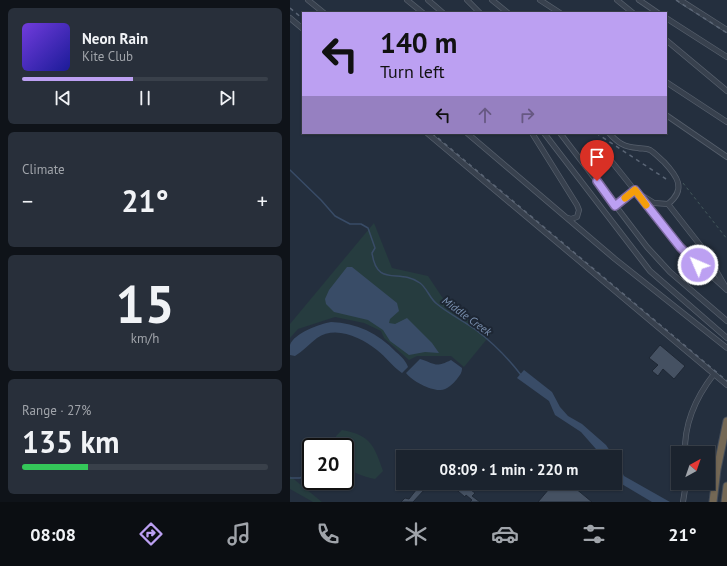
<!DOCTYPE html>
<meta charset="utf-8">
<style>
:root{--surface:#1b232e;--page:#282f3a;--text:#f1f3f6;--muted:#a0a4aa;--line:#39404a;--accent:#bca0f2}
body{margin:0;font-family:"PT Sans",sans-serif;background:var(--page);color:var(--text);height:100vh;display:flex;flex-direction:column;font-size:15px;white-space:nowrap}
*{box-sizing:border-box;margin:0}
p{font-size:13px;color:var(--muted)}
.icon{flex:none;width:22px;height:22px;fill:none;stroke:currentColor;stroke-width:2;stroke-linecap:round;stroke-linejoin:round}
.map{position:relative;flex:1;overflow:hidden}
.drawer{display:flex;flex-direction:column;gap:8px;padding:8px;background:#0f1319;width:290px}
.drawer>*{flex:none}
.top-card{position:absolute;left:12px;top:12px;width:365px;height:122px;border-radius:0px;box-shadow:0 1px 3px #0004,0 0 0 1px var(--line);background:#bca0f2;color:#111;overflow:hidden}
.needle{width:26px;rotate:40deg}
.controls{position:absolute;left:381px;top:446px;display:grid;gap:8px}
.controls a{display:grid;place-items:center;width:44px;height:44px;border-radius:0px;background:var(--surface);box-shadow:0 1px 3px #0004,0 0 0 1px var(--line);font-size:20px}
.speed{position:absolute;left:12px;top:438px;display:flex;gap:8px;font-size:20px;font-weight:700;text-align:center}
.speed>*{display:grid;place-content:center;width:52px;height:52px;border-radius:50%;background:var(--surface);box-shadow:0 1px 3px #0004,0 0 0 1px var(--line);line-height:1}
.speed .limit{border:2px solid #111;border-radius:6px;background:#fff;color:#111}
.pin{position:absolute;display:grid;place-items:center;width:34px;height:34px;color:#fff;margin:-41px -17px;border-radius:50% 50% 50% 0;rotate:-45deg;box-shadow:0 0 4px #0007}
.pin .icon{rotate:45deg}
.me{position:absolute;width:44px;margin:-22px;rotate:315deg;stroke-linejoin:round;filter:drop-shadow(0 0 3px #0008)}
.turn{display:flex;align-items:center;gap:14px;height:84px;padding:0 12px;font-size:18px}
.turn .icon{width:52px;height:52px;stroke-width:2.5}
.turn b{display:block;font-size:28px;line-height:34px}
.lanes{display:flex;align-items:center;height:38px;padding:0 12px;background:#0003;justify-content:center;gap:20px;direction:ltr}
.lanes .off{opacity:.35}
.big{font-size:30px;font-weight:700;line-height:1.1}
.drawer .card{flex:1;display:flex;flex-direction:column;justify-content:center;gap:6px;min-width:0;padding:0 14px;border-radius:6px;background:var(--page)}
.drawer .dial{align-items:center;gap:0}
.dial b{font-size:52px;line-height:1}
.song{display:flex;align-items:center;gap:12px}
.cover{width:48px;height:48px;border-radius:6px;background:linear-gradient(135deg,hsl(260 70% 55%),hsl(240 70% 35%))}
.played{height:4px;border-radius:2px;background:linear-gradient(90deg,var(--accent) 45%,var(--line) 45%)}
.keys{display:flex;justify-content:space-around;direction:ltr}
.heat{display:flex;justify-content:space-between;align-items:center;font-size:22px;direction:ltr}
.charge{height:6px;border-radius:3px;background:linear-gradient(90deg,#34c759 27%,var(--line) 0)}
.trip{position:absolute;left:106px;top:450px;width:226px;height:40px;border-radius:0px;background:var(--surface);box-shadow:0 1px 3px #0004,0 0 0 1px var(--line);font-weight:700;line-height:40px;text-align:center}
.dock{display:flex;height:64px;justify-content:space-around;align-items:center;background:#0b0e12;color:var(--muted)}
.dock .icon{width:28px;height:28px}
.dock .current{color:var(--accent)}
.dock b{font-size:18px;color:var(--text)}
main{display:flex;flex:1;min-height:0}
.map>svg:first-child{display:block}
</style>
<main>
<section class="drawer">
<div class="card">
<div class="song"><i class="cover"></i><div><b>Neon Rain</b><p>Kite Club</p></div></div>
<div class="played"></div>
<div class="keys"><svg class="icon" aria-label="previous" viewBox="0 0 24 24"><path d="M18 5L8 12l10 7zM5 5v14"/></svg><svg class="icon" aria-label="pause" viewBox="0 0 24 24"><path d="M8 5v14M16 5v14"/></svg><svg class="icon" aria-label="next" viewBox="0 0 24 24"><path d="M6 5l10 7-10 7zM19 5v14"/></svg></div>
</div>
<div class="card"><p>Climate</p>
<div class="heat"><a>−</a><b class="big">21°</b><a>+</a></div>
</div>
<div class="card dial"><b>15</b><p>km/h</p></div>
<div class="card"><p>Range · 27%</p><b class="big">135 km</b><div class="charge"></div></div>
</section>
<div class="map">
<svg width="437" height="502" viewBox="0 0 437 502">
<rect width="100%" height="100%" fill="#242f3e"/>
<!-- green -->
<g fill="#263c3f">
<polygon points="84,223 102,268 138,276 156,303 201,334 174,367 161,356 127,356 119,360 94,338 91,331 74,323 45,317 8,329 0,338 0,324"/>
<path d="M52 430C81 435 84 446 93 471L85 479C75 477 59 473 55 461 54 457 55 451 55 447H47L46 436Z"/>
<polygon points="0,476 32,502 23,502 0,489"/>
</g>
<!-- water -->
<g fill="#394c67">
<polygon points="57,267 62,267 107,303 109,311 100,319 99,323 105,324 117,318 142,343 149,353 135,352 119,355 100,341 93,330 78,320 44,312 36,304 35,299 39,290"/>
<path d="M41 322C67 323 88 333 106 352 111 356 116 361 118 367L112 373C102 366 96 357 87 350 71 337 45 325 27 338 19 344 13 351 5 356L0 355C0 352 0 348 0 345 4 333 30 324 41 322Z"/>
<path d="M130 359C146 364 145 368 161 360L172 368C172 373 170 375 167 379 163 384 156 391 149 390 140 390 122 381 116 373Z"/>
<polygon points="234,370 262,392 270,407 278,416 292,424 316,445 324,457 313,457 291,432 265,415 259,401 227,378"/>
<polygon points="325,458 334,476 380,502 362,502 325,480"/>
</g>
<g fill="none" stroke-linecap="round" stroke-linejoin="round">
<!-- stream -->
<g stroke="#394c67" stroke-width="1.5">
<path d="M0 170 31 200 45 216 60 224H71L78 228 85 248 82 253C87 288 109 268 130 283 137 288 140 299 147 304 159 314 174 321 186 330 203 343 218 358 231 375"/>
<polyline points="55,454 63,450"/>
<polyline points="0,478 10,478 21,472"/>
</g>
</g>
<!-- building -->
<g fill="#455162" stroke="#1f2835">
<polygon points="370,345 395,366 384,379 373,369 368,376 362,371 368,365 359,358"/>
<polygon points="164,483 167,483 175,489 177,487 185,493 182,496 190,502 180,502 182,500 176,495 175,497 162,486"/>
<polygon points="264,483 279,483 302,502 248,502"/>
<polygon points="130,485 135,489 123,502 111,502 115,498 119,499"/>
</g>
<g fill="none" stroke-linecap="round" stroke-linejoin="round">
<!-- minor casing -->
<g stroke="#565f6c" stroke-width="6">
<g id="minor">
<polyline points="18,0 34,13"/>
<polyline points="117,0 133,13"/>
<polyline points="138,0 153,13"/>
<polyline points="177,0 190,13"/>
<polyline points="202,0 218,13"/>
<polyline points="250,0 270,13"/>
<polyline points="327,0 343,13"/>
<polyline points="349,0 368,13"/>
<polyline points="390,0 437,30"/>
<polyline points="0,18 13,29"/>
<polyline points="376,18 437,57"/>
<polyline points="376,40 437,91"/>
<polyline points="376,82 437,122"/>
<polyline points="376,115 437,157"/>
<polyline points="137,133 437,385"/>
<polyline points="177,133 325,259 437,348"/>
<polyline points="242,133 287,205 289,210 287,217 281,219 278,218"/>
<polyline points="254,133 360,271 437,338"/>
<polyline points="270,133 357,247 380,272 437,321"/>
<path d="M319 133C328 143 334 147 348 148 352 149 356 148 360 150 365 153 369 158 374 162 387 176 397 189 378 204L364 203 351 195"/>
<polyline points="310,147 390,247 437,290"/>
<polyline points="378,204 414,250 435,286"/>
<polyline points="325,206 345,190"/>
<path d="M395 453C394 423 406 397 424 374"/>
<polyline points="393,502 396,483"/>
</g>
</g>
<!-- highway casing -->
<g stroke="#434c59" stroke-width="9">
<g id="highway">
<polyline points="423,502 427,469 437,421"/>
<polyline points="435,502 437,486"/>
</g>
</g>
<!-- path -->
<polyline stroke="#44595c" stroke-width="1" stroke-dasharray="3 3" stroke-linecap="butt" points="393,183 437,239"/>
<!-- minor -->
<use href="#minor" stroke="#38414e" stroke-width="4.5"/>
<!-- highway -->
<use href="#highway" stroke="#746855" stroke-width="7"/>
<!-- rail -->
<g stroke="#5a6575" stroke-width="1.5" stroke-dasharray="4 4" stroke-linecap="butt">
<polyline points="386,0 437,33"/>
<polyline points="0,8 13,19"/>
<polyline points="142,133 437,381"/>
<polyline points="306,133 376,179"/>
</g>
</g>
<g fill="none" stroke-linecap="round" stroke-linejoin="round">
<!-- route casing -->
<g stroke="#7a689d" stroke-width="10">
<polyline id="route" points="307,181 325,206 345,190 390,247 408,265"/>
</g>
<!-- route -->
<use href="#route" stroke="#bca0f2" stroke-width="7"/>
<!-- slow -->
<polyline stroke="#f59e0b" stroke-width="7" points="335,198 345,190 356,205"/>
</g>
<g text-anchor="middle" stroke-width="4" stroke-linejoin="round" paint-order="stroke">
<!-- water labels -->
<g font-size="11" font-style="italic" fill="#7c92b1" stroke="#1d2633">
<text transform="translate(177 316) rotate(36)" y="4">Middle Creek</text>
</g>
</g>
</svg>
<div class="controls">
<a><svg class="needle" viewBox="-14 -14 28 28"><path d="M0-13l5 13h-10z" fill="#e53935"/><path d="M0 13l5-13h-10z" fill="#a0a4aa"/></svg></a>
</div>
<div class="speed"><div class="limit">20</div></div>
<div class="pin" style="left:307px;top:181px;background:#d93025"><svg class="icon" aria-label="arrive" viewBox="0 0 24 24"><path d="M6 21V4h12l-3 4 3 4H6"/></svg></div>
<svg class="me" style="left:408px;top:265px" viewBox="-20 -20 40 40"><circle r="17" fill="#bca0f2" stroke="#fff" stroke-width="3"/><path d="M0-11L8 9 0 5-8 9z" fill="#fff"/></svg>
<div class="trip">08:09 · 1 min · 220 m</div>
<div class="top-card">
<div class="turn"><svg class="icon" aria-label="left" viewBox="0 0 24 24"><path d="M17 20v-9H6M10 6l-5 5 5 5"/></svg><div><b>140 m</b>Turn left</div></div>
<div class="lanes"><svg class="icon" aria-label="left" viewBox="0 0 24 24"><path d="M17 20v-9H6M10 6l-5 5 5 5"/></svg><svg class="icon off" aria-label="ahead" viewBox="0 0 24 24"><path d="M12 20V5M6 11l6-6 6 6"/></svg><svg class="icon off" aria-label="right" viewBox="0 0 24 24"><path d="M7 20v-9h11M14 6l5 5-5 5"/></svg></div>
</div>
</div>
</main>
<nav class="dock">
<b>08:08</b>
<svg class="icon current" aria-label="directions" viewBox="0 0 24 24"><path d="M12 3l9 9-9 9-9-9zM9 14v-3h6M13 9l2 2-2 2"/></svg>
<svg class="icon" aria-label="music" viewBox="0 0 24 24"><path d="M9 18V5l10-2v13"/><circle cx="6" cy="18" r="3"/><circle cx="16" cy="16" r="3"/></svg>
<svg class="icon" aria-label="phone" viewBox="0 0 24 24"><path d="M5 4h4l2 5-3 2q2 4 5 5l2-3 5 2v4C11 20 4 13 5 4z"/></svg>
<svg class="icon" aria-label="climate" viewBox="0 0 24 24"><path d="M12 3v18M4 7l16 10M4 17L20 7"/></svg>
<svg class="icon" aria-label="car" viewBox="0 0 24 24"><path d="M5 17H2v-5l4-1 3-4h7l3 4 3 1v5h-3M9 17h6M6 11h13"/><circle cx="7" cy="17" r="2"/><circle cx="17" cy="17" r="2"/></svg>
<svg class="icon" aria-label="filters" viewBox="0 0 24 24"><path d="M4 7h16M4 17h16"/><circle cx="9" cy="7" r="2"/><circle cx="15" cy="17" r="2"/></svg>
<b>21°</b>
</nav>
